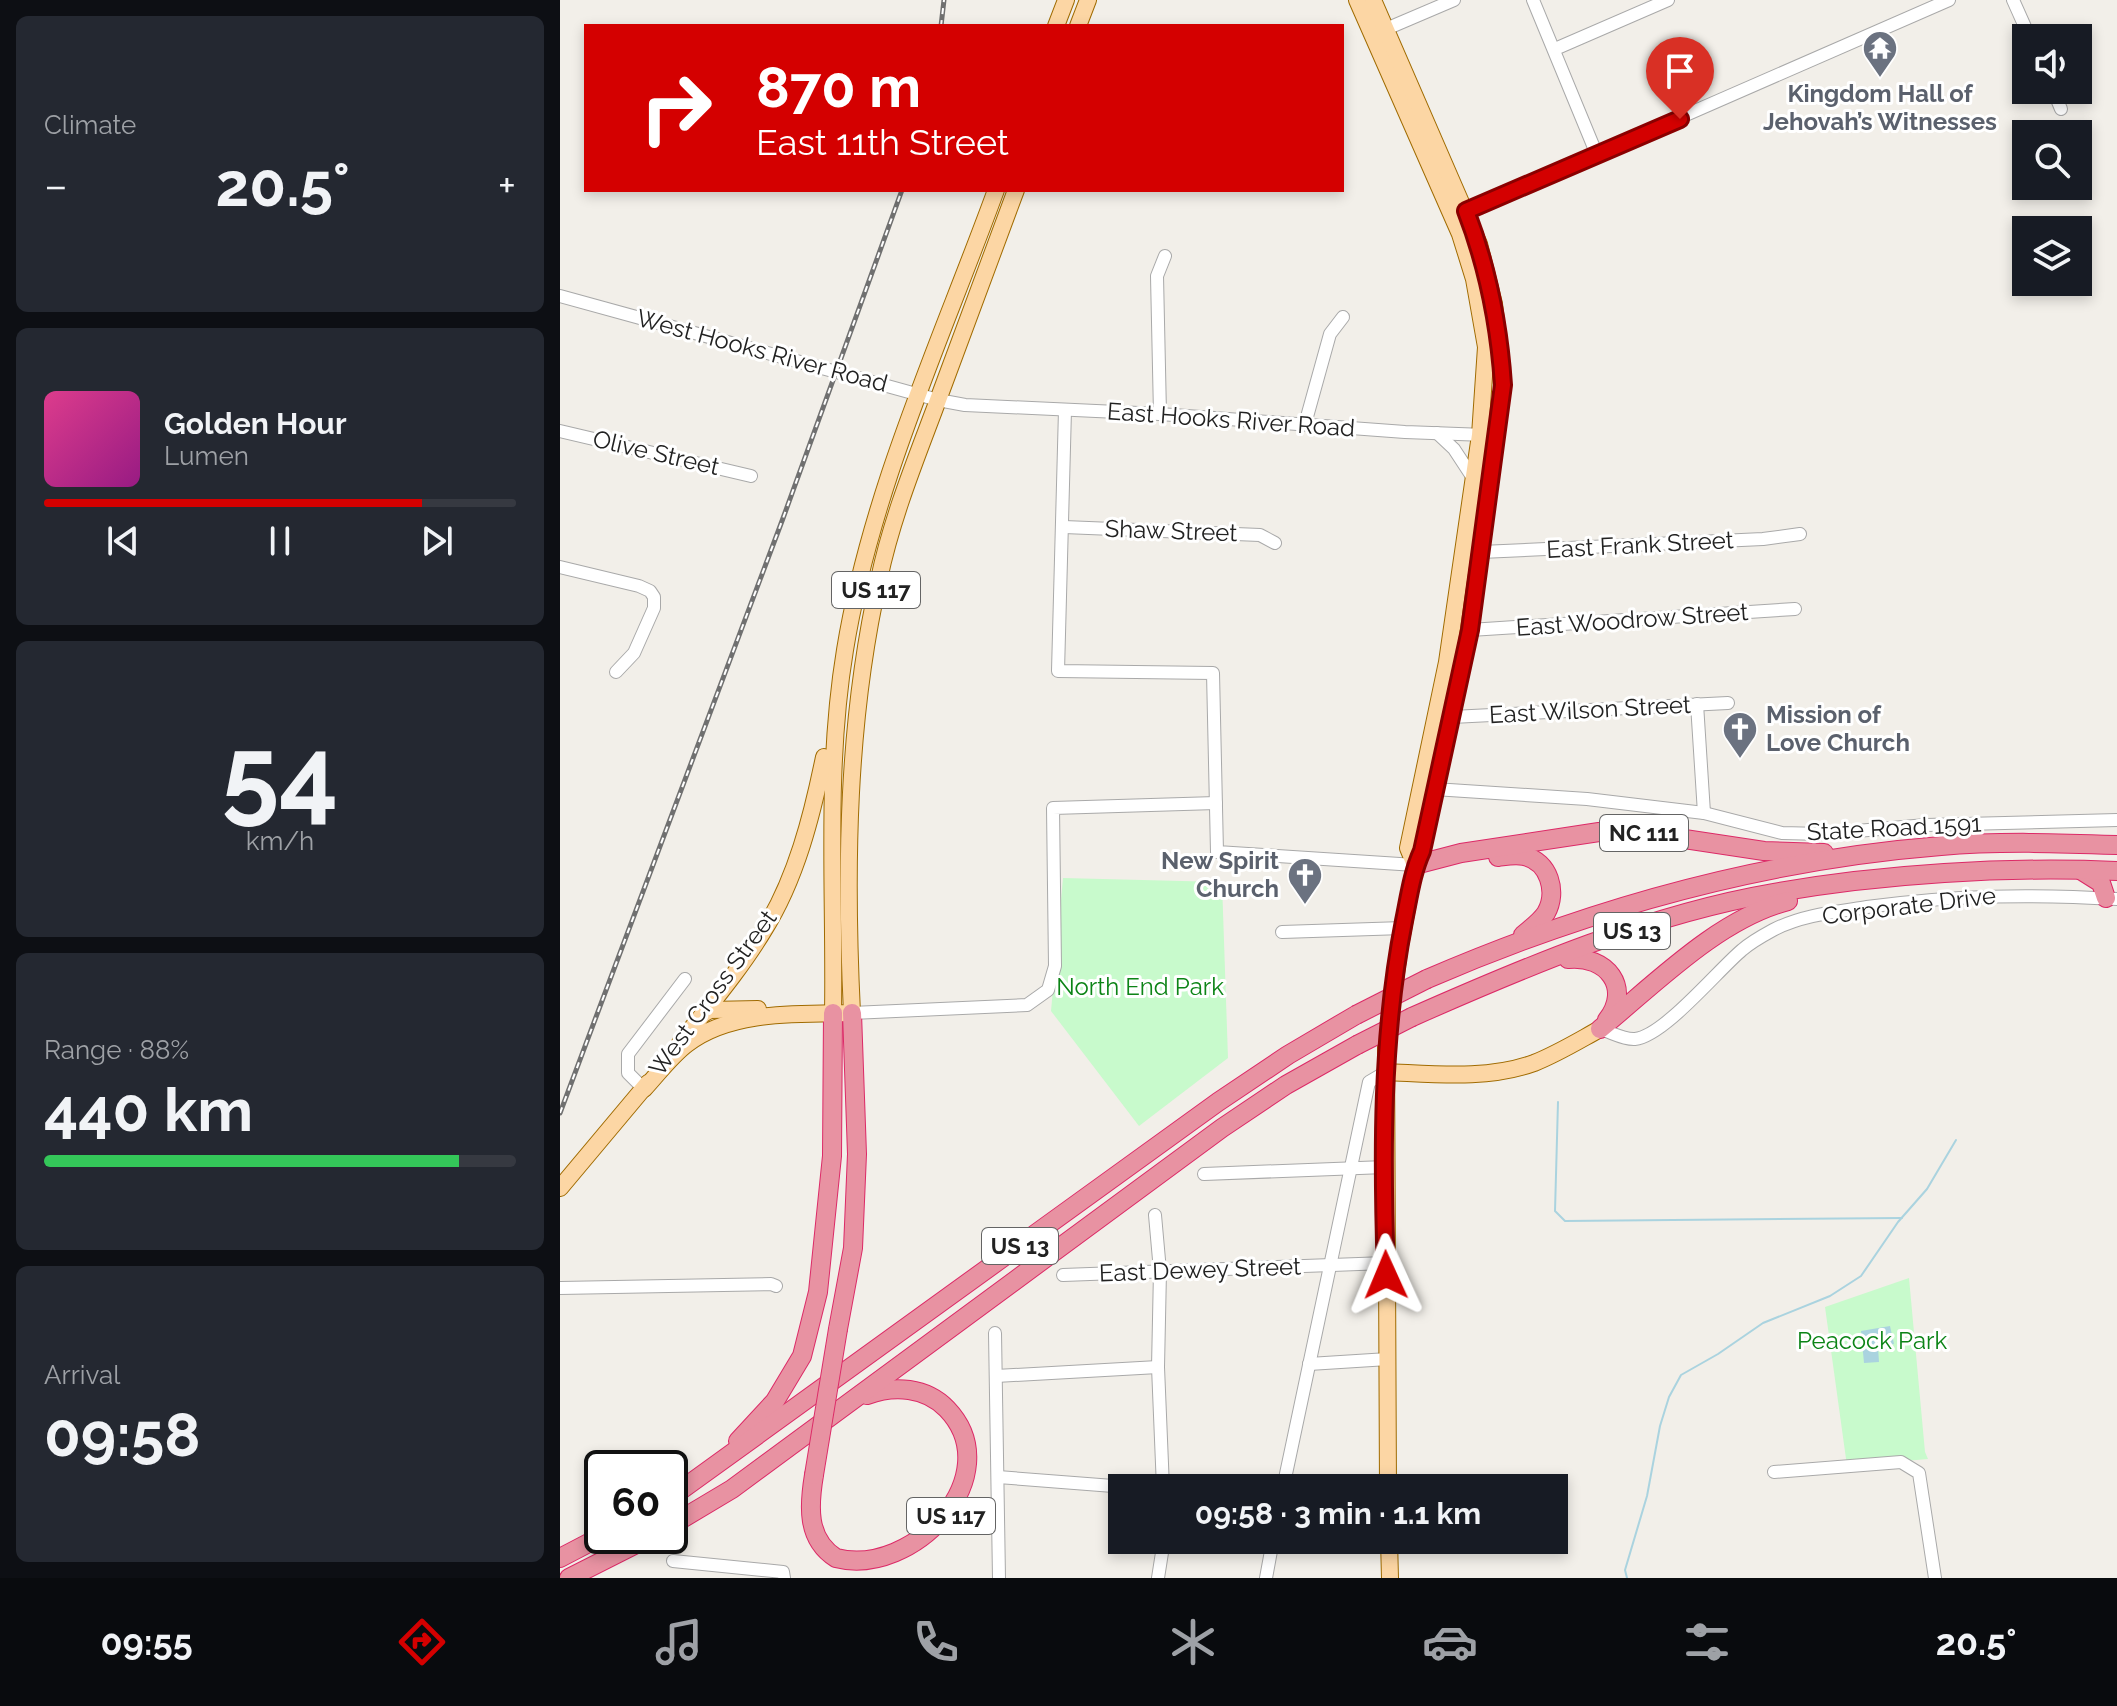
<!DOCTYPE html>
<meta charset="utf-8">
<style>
:root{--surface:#171b24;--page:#242831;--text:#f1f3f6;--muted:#9ea1a6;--line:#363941;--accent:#d40000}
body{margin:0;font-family:Raleway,sans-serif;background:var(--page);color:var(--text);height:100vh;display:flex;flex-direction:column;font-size:30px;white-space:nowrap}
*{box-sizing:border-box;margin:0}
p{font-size:26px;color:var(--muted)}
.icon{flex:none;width:44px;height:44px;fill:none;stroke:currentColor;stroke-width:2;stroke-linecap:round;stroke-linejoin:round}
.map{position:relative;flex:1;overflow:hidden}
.side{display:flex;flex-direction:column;gap:16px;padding:16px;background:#0d0f14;width:560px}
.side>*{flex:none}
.guide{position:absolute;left:24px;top:24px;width:760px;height:168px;border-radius:0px;box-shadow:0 4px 12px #0003;background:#d40000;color:#fff;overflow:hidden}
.fabs{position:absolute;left:1452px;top:24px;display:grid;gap:16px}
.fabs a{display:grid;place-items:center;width:80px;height:80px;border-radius:0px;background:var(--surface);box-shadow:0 4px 12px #0003;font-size:40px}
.speed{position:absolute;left:24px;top:1450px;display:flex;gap:16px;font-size:40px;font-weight:700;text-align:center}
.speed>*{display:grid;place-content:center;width:104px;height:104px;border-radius:50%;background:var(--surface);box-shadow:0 4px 12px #0003;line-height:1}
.speed .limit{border:4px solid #111;border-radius:12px;background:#fff;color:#111}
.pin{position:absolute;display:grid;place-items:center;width:68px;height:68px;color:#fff;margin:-82px -34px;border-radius:50% 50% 50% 0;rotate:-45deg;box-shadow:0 0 8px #0007}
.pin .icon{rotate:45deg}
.me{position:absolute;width:88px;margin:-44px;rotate:359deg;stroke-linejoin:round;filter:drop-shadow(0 0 6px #0008)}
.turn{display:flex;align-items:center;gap:28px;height:168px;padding:0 40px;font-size:36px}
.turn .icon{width:104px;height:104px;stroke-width:2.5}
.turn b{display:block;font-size:56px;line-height:68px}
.big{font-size:60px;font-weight:700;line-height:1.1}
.side .card{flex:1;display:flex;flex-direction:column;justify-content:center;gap:12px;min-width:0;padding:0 28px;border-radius:12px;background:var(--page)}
.side .dial{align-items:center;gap:0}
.dial b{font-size:104px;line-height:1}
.song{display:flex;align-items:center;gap:24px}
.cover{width:96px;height:96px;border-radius:12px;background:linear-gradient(135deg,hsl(330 70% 55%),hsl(310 70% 35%))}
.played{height:8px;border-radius:4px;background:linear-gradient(90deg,var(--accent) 80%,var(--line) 80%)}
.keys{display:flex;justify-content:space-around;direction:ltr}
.heat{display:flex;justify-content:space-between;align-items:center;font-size:44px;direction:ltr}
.charge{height:12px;border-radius:6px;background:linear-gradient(90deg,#34c759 88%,var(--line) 0)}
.trip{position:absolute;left:548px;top:1474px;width:460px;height:80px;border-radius:0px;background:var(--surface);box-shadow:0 4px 12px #0003;font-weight:700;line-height:80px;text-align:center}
.tab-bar{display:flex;height:128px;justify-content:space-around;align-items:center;background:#090b0e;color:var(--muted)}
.tab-bar .icon{width:56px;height:56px}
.tab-bar .selected{color:var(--accent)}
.tab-bar b{font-size:36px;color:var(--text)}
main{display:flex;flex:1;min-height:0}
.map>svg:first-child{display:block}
</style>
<main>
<section class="side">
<div class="card"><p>Climate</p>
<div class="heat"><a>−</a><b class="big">20.5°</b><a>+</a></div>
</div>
<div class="card">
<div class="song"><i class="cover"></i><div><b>Golden Hour</b><p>Lumen</p></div></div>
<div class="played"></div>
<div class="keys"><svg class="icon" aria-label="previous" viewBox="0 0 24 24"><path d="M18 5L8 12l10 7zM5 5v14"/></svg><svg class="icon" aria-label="pause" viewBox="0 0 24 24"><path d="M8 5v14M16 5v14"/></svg><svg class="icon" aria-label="next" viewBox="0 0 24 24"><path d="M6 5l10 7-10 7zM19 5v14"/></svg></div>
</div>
<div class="card dial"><b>54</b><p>km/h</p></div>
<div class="card"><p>Range · 88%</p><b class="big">440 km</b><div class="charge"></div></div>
<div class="card"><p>Arrival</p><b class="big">09:58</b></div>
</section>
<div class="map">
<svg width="1557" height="1578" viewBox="0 0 1557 1578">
<rect width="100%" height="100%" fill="#f2efe9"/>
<!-- park -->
<g fill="#c8facc">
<polygon points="503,878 662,882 668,1058 579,1126 491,1011"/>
<polygon points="1349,1278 1365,1452 1368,1459 1287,1466 1265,1307"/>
</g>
<!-- water -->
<polygon fill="#aad3df" points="1330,1326 1334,1344 1318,1347 1319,1362 1304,1363 1301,1331"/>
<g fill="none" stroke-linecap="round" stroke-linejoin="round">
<!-- stream -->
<g stroke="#aad3df" stroke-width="2">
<polyline points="998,1102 995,1211 1005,1221 1342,1218"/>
<polyline points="1067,1578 1065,1570 1087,1496 1100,1426 1109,1397 1121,1375 1158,1354 1203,1323 1270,1296 1301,1276 1338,1222 1367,1189 1396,1140"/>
</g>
<!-- minor casing -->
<g stroke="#a9a9a9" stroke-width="14">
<g id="minor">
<polyline points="973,0 1037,155"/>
<polyline points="1453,0 1470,38"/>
<polyline points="826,29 894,0"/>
<polyline points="995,49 1108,0"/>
<polyline points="1493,90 1501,109"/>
<polyline points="899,214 1389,0"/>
<polyline points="0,296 378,400 405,405 600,414 845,432 925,435"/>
<polyline points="505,410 498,671 653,673 657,852 855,865"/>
<polyline points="600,414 597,276 605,256"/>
<polyline points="745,424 770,334 783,317"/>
<polyline points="0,431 191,476"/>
<polyline points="877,433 894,449 913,478"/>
<polyline points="504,527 700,535 715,543"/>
<polyline points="921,552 1203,539 1240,534"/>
<polyline points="0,567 79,586 90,591 94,597 94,608 74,653 56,672"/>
<polyline points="910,630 1235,609"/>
<polyline points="1137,704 1144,813"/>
<polyline points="892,717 1168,703"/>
<polyline points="874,789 1027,799 1144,813 1222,833 1262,834 1366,825 1557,820"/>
<polyline points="722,932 843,928"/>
<polyline points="292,1013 467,1005 488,990 495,966 493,808 656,803"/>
<path d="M1040 1029C1051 1032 1064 1040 1075 1039 1104 1036 1158 970 1182 950 1191 942 1202 936 1213 930 1242 915 1275 912 1307 907 1393 895 1471 894 1557 899"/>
<polyline points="84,1089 68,1073 68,1054 125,979"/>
<polyline points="644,1174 825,1167"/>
<polyline points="595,1215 600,1271 598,1367 603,1488"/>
<polyline points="503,1275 826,1263"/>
<polyline points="0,1288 211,1284 216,1286"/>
<polyline points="435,1333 439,1578"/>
<polyline points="749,1364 828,1359"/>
<polyline points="436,1376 598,1367"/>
<polyline points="1214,1472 1341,1462 1359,1473 1375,1578"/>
<polyline points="438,1477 579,1488"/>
<polyline points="723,1488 809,1082 826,1072"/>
<polyline points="113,1561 223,1572 224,1578"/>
<polyline points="598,1578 604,1540"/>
<polyline points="706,1578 713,1540"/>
</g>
</g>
<!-- major casing -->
<g stroke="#a06b00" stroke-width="18">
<g id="major">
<polyline points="797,0 900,234 914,279 926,347 920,435 887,662 848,848 855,865"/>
<polyline points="813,0 919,244 934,304 941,362 943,385 910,630 862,851 855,865 839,951 826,1048 828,1488"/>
<polyline points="496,26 506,0"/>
<polyline points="518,26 528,0"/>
<path d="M273 1013C275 892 265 771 285 650 311 490 381 341 436 190"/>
<polyline points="143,1014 150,1010 198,1009"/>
<path d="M120 1043C149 1006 180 970 204 930 236 879 252 816 264 757"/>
<path d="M826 1072C875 1074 927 1080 974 1063 997 1054 1018 1041 1040 1029"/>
<path d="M84 1089C98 1074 111 1056 127 1044 171 1010 239 1014 292 1013 285 868 287 721 319 579 332 517 356 459 378 400 404 330 430 260 456 190"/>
<polyline points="0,1188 88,1083"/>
<polyline points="829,1540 830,1578"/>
</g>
</g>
<!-- highway casing -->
<g stroke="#dc2a67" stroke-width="20">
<g id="highway">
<path d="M938 857C946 856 955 854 964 856 989 861 998 892 986 913 980 922 971 928 963 935"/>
<polyline points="855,865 901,853 1039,832 1078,832 1204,851 1264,853"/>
<polyline points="1522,871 1541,883 1546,898"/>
<path d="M1008 959C1047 955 1072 988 1047 1020"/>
<path d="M867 979C1031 908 1203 860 1381 846 1437 841 1501 843 1557 845"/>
<path d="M852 1017C965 967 1090 914 1213 893 1320 874 1448 866 1557 871"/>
<path d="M1040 1029C1095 984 1158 919 1228 901"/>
<polyline points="278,1329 293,1248 297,1154 292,1013"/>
<polyline points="178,1441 215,1401 242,1356 258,1292 272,1156 273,1013"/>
<path d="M254 1475C249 1505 246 1539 276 1558 353 1578 450 1475 387 1409 366 1387 334 1385 307 1395"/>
<polyline points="110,1498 658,1102 728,1055 796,1015"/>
<polyline points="110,1526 172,1489 662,1128 726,1085 797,1045"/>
<polyline points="0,1558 42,1536"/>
<polyline points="9,1578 92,1536"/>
</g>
</g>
<!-- minor -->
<use href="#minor" stroke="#fff" stroke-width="12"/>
<!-- major -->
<use href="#major" stroke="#fcd6a4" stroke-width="16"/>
<!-- highway -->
<use href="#highway" stroke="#e892a2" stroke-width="18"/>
<!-- rail casing -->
<g stroke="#707070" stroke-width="5">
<g id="rail">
<polyline points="381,26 384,0"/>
<polyline points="0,1113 222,521 342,190"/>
</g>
</g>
<!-- rail -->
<use href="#rail" stroke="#fff" stroke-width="2" stroke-dasharray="6" stroke-linecap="butt"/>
<!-- highway-bridge casing -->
<g stroke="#dc2a67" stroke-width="20" stroke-linecap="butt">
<g id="highway-bridge">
<polyline points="796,1015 867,979"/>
<polyline points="797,1045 852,1017"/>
<polyline points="254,1475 278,1329"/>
</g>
</g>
<!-- highway-bridge -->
<use href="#highway-bridge" stroke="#e892a2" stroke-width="18"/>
</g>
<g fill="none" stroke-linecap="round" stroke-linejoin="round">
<!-- route casing -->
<g stroke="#8a0000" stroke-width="20">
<path id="route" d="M826 1275C822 1157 821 1038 844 921 849 897 852 873 862 851L910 630 943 385C939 324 928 268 906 211L1120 119"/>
</g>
<!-- route -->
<use href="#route" stroke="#d40000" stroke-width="14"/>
</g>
<!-- icons -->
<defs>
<g id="temple-pin" transform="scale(1.8)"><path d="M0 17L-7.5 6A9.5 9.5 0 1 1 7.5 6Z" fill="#6b7280" stroke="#fff"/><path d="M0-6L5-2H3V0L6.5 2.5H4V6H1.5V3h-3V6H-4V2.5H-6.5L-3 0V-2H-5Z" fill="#fff"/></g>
<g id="church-pin" transform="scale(1.8)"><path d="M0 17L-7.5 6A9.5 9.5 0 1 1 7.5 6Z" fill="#6b7280" stroke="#fff"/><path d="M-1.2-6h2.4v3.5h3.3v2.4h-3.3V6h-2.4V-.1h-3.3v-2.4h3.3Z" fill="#fff"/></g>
</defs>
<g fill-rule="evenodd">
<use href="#temple-pin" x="1320" y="48"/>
<use href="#church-pin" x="1180" y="729"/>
<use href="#church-pin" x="745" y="875"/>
</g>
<g text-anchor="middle" stroke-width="6" stroke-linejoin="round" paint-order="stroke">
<!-- shield labels -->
<g fill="#fff" stroke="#646464" stroke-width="2">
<rect x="272" y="572" width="88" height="36" rx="6"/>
<rect x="1040" y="815" width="88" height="36" rx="6"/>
<rect x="1034" y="913" width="76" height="36" rx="6"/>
<rect x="422" y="1228" width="76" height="36" rx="6"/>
<rect x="347" y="1498" width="88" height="36" rx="6"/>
</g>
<g font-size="22" font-weight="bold" fill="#222">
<text x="316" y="598">US 117</text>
<text x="1084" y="841">NC 111</text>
<text x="1072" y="939">US 13</text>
<text x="460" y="1254">US 13</text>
<text x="391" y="1524">US 117</text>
</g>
<!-- worship labels -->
<g font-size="24" font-weight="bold" fill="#5b616d" stroke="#fff">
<text x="1320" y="102">Kingdom Hall of<tspan x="1320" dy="28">Jehovah’s Witnesses</tspan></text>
<text x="1206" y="723" text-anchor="start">Mission of<tspan x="1206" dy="28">Love Church</tspan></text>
<text x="719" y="869" text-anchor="end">New Spirit<tspan x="719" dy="28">Church</tspan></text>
</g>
<!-- street labels -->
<g font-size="24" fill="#222" stroke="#fff">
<text transform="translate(202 351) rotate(15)" y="8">West Hooks River Road</text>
<text transform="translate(671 420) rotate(4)" y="8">East Hooks River Road</text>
<text transform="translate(96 453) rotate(13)" y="8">Olive Street</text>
<text transform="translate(611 531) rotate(2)" y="8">Shaw Street</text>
<text transform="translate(1080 545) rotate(-3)" y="8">East Frank Street</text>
<text transform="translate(1072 620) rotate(-4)" y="8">East Woodrow Street</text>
<text transform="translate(1030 710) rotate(-3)" y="8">East Wilson Street</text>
<text transform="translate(1334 828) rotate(-3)" y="8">State Road 1591</text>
<text transform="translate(1349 906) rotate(-7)" y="8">Corporate Drive</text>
<text transform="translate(153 993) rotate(-54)" y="8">West Cross Street</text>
<text transform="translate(640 1270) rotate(-2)" y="8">East Dewey Street</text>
</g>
<!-- park labels -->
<g font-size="24" fill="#0c8416" stroke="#fff">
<text x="580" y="995">North End Park</text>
<text x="1312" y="1349">Peacock Park</text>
</g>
</g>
</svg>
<div class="fabs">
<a><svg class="icon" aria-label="sound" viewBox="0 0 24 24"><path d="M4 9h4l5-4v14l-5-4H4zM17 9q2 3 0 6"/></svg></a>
<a><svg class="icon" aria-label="search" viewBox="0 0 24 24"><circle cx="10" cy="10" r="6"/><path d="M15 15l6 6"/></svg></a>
<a><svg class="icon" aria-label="layers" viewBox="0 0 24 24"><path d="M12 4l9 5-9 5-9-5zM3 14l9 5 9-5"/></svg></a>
</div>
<div class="speed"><div class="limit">60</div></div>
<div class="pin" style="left:1120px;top:119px;background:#d93025"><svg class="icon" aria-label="arrive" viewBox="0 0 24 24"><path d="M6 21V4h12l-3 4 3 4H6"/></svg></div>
<svg class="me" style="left:826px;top:1275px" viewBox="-20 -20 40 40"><path d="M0-17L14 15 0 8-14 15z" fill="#d40000" stroke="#fff" stroke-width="4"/></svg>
<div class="trip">09:58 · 3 min · 1.1 km</div>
<div class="guide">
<div class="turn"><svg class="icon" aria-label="right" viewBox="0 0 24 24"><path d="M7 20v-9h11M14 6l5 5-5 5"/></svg><div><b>870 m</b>East 11th Street</div></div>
</div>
</div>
</main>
<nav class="tab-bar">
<b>09:55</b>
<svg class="icon selected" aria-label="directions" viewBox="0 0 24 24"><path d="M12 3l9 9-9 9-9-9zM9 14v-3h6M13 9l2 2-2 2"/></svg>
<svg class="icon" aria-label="music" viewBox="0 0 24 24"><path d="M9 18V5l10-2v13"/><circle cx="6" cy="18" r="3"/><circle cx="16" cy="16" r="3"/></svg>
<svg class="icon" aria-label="phone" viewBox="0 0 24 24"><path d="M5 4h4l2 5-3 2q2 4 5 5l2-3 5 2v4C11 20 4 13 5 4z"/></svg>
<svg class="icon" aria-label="climate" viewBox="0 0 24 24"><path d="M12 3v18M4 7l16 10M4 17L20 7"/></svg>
<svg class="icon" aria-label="car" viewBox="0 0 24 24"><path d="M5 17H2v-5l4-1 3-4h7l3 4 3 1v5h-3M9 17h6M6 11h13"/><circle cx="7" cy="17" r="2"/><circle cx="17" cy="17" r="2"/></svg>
<svg class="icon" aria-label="filters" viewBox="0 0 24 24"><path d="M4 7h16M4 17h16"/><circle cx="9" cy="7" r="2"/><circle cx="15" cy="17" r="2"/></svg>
<b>20.5°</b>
</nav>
